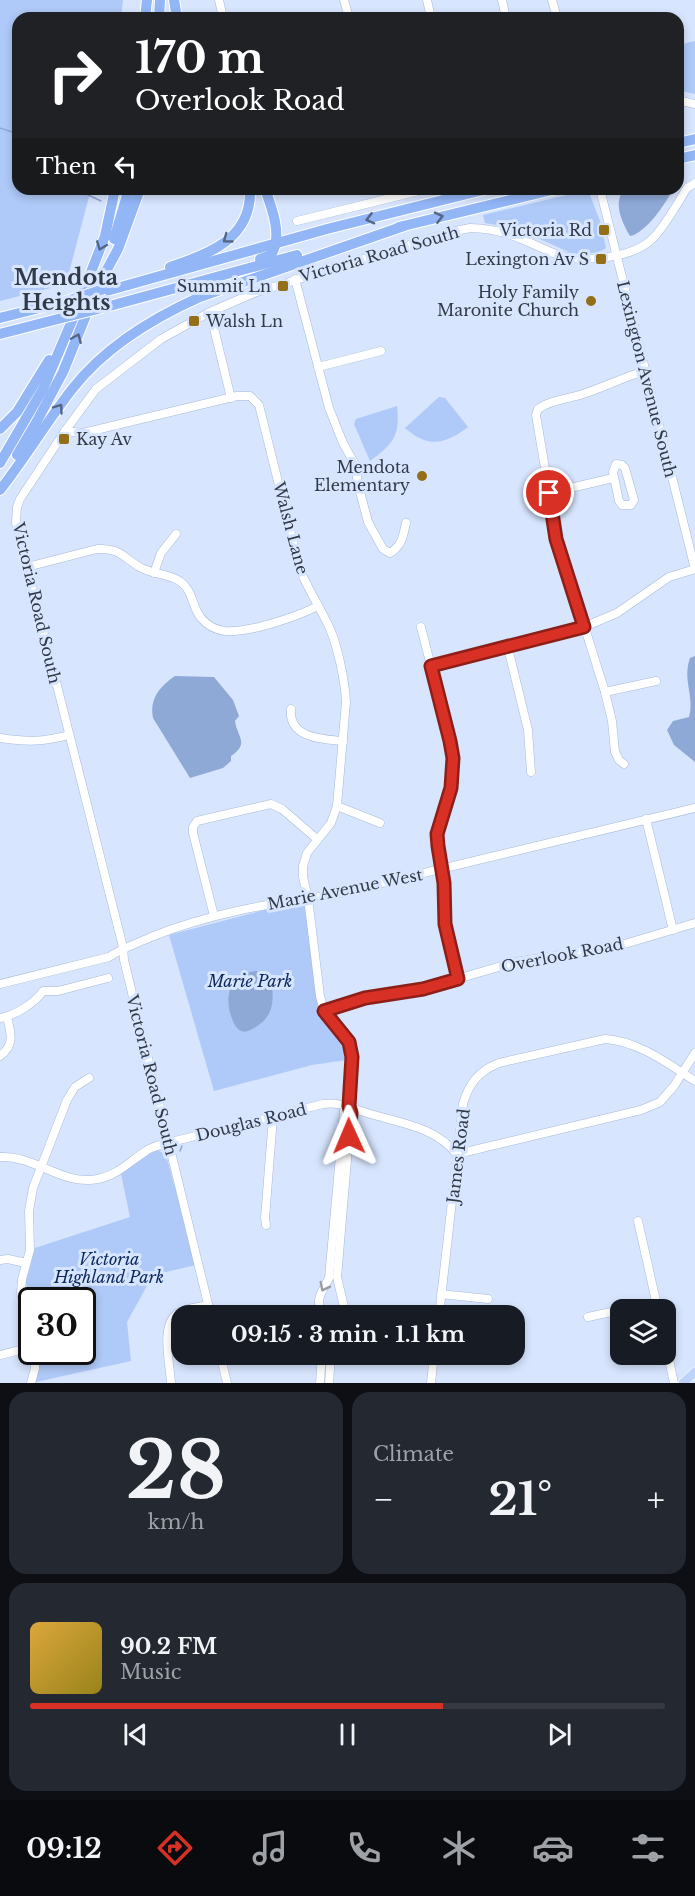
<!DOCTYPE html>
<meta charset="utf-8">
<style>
:root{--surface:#171b24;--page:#242831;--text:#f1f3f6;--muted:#9ea1a6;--line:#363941;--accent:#d93025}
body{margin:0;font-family:"Libre Baskerville",serif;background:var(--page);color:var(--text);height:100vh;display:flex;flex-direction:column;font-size:22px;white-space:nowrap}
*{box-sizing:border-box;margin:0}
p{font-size:20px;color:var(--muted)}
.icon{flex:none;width:33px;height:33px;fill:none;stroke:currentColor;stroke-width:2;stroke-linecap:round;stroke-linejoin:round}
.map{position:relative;height:1383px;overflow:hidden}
.sheet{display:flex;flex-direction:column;gap:9px;padding:9px;background:#0d0f14;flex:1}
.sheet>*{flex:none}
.hud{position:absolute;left:12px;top:12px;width:672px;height:183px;border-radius:18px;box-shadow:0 3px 9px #0003;background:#202124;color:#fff;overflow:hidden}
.controls{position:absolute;left:610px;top:1299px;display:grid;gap:12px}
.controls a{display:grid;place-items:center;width:66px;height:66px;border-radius:12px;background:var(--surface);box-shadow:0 3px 9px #0003;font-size:30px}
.speed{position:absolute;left:18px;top:1287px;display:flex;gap:12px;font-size:30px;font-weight:700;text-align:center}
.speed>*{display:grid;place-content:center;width:78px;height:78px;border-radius:50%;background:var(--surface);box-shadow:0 3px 9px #0003;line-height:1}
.speed .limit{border:3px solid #111;border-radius:9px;background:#fff;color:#111}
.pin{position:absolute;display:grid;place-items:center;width:51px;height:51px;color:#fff;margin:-26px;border:3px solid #fff;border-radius:50%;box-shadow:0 2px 6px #0007}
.me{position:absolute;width:66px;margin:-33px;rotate:359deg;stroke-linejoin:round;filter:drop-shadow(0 0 4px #0008)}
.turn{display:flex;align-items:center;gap:21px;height:126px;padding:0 24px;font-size:27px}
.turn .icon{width:78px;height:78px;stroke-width:2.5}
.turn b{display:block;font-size:42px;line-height:51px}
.then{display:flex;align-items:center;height:57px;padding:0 24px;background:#0003;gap:12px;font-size:22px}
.big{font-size:45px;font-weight:800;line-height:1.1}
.sheet .tile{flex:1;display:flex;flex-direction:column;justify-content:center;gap:9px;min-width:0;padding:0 21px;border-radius:18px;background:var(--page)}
.sheet .dial{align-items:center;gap:0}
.dial b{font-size:78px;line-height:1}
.song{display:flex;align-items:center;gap:18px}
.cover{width:72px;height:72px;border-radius:9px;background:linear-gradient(135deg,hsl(40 70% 55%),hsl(50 70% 35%))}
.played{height:6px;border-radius:3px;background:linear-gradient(90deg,var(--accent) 65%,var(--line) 65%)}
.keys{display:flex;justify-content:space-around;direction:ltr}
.heat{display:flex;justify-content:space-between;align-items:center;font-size:33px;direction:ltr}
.sheet .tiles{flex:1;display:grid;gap:9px;grid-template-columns:1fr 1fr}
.tile:last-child{grid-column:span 2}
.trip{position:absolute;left:171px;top:1305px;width:354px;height:60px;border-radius:18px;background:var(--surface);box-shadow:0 3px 9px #0003;font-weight:800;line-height:60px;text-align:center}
.tab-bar{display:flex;height:96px;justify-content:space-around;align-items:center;background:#090b0e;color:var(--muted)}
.tab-bar .icon{width:42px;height:42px}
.tab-bar .current{color:var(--accent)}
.tab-bar b{font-size:27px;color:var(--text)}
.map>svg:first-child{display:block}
</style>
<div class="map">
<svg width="695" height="1383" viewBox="0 0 695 1383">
<rect width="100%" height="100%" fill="#d7e5fe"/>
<!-- green -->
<g fill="#afc9f8">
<polygon points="0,0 123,0 121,18 18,18 18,189 91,189 66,284 0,301"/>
<polygon points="695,41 695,94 678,90 678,45"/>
<path d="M588 190 600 221 606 248C596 255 583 254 571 253L515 228 485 223 483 215Z"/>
<path d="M439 397 445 398 468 427C445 444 429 449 405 428Z"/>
<path d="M397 406C400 436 394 443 370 461L354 424 356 419Z"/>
<path d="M301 904 306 906 318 1005C328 1025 348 1038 346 1060L312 1065 214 1091 169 935 272 908Z"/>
<polygon points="158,1150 166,1155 196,1265 153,1275 127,1322 131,1361 36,1382 39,1352 82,1352 82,1300 32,1300 32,1313 26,1282 35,1248 130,1217 121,1174 149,1154"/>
</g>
<!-- water -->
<g fill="#8fa9d7">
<path d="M625 189H673C666 203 646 233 630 236 622 223 612 201 625 189Z"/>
<path d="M695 656V762L674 745 667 730 673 721 689 717C695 697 682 680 690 658Z"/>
<path d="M175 676 214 677 233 700 239 716 235 721C237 737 250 743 231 756V761L223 768 190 778 153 718C149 699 160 686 175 676Z"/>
<path d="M255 971H259L272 985C274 1005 272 1018 254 1028 250 1030 246 1033 241 1031 235 1028 233 1021 231 1016 224 994 231 975 255 971Z"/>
</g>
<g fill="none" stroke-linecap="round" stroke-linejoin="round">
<!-- stream -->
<g stroke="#8fa9d7" stroke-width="1.5">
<polyline points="0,128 18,134"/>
<polyline points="56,189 65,193 82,192 101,201"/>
<polyline points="180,1151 182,1146"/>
</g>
<!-- minor casing -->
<g stroke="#a8b9d7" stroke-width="9">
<g id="minor">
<polyline points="219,0 223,18"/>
<polyline points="344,0 349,18"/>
<polyline points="427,0 431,18"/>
<polyline points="502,0 506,18"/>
<polyline points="552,0 557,18"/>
<polyline points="678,100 695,104"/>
<polyline points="600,189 695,569"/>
<polyline points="297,221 427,189"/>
<path d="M295 279 329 408 343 443 357 468V480L368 522 383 549 390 553C402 546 403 536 406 523"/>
<polyline points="210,312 231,398"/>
<polyline points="318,367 381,351"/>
<path d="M65 431 83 433 237 396H250L259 405 300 570C309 591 321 609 330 629 338 647 345 682 346 702L337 806 331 823 307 853 303 866V877L308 898 320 996 324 1011 349 1042 352 1057 349 1106 351 1113 337 1277 344 1307 339 1316"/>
<polygon points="616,464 622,465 625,468 634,500 631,505 622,505 619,501 613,472"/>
<polyline points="549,493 613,478"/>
<path d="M27 567 97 549C119 548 122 556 138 566 151 575 169 573 181 582 193 591 192 607 201 618 207 625 216 630 225 631 249 633 296 617 318 606"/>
<polyline points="154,573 161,553 176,534"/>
<polyline points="421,627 450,741 452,758 452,778 449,798 437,834 438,846 444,883 445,924 458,979"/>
<polyline points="508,648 528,730 531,772"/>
<polyline points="431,666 584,627 617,613 669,577 695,569"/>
<polyline points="605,692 656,681"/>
<path d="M291 709C288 738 322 739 343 741"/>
<path d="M0 738C27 742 43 742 69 735"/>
<path d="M624 764 619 760 615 752 612 721 605 692 557 539 536 415 538 409C550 400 568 399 583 394 604 387 624 377 645 371"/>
<polyline points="337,806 380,823"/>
<polyline points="646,819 673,930"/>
<polyline points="214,916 193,833 193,827 197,821 271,804 282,809 317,839"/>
<path d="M0 984 109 957C122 948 136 944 151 937 208 914 270 903 332 895L695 808"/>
<polyline points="324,1011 365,998 423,989 515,962 618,946 695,923"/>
<path d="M0 1018C14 1016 35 1003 43 991H58L108 978"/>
<path d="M0 1056C15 1045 11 1033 7 1017"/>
<path d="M0 1157C35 1155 62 1186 98 1179 118 1175 130 1161 146 1151 151 1147 158 1146 163 1144L323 1104C341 1102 347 1107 364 1112 398 1123 433 1125 457 1154L641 1110 660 1102 674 1086 695 1053"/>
<polyline points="638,1221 658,1310"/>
<polyline points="266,1225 265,1218 273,1117"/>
<polyline points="0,1260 8,1259 26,1263"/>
<polyline points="441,1294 488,1299"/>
<polyline points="623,1310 656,1302"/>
<path d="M211 1316 124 960 123 947 16 523 17 507 20 499 65 431 96 389 161 339 210 312 254 293 451 232 470 228C507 229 522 240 553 253 580 264 634 259 654 237 667 223 677 204 687 188L695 183"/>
<path d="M322 1316C315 1298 321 1294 329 1278L344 1111 349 1106"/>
<path d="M439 1316 463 1104C469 1083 479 1071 499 1063L605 1039C638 1041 667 1063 695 1081"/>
<polyline points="588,1317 621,1310"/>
<polyline points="32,1336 21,1293 22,1279 30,1250 29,1211 33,1188 67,1100 75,1087 89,1078"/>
<polyline points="666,1346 674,1383"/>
<polyline points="220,1354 227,1383"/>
<polyline points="0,1355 32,1347"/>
<polyline points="31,1383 35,1368 34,1352"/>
<path d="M171 1383C170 1363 159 1322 180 1312 188 1308 200 1307 208 1305"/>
<polyline points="320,1383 322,1354"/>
<polyline points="329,1383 331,1354"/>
<polyline points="431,1383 434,1354"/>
</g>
</g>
<!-- major casing -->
<g stroke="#fff" stroke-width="10">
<polyline id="major" points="683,1383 695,1372"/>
</g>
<!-- highway casing -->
<g stroke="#fff" stroke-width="12">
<g id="highway">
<polyline points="174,0 177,18"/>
<polyline points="145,18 147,0"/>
<polyline points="159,18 160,0"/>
<polyline points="678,143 695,139"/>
<polyline points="678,159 695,155"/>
<polyline points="399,227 556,189"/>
<polyline points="114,239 129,189"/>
<path d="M260 259 271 255C283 237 272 208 265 189"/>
<path d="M170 267C210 254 252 238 250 189"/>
<polyline points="103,292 327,229 487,189"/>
<polyline points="106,307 297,255"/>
<polyline points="0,318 67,301"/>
<polyline points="0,334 58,319"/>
<polyline points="0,429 17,412 49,360"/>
<polyline points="17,455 37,421 63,372 97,288 118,249 140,189"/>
<polyline points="0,463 43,389 74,316 105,236 115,189"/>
<path d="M0 490C26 457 47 421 73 388 106 346 153 318 200 297L404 226"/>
</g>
</g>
<!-- minor -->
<use href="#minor" stroke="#fff" stroke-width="8"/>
<!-- major -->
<use href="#major" stroke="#bed3fa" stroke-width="9"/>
<!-- highway -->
<use href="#highway" stroke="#93b6f7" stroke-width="10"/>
<!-- highway-bridge casing -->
<g stroke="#fff" stroke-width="12" stroke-linecap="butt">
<g id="highway-bridge">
<polyline points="67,301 104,289"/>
<polyline points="58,319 106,307"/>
</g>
</g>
<!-- highway-bridge -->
<use href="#highway-bridge" stroke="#93b6f7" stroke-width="10"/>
</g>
<!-- one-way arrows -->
<defs><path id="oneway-chevron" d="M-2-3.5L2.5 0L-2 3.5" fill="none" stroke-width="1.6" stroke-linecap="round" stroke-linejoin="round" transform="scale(1.5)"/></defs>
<g stroke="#556585">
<use href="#oneway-chevron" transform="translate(439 217) rotate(-14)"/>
<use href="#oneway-chevron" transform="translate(370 219) rotate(166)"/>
<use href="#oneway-chevron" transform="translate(227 239) rotate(144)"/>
<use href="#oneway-chevron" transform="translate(101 246) rotate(111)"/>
<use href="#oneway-chevron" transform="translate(77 338) rotate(-67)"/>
<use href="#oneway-chevron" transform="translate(59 408) rotate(-54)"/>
</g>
<use stroke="#999ca3" href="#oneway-chevron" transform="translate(324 1287) rotate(117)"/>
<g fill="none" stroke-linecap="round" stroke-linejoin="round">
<!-- route casing -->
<g stroke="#8d1f18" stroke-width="15">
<polyline id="route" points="349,1136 351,1113 349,1106 352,1057 349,1042 324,1011 365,998 423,989 458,979 445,924 444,883 438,846 437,834 451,788 453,758 450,741 431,666 584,627 556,539 549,493"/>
</g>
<!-- route -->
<use href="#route" stroke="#d93025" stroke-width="10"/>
</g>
<!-- markers -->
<g fill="#956e18" stroke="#d7e5fe" stroke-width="2">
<rect x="598" y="224" width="12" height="12" rx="3"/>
<rect x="595" y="253" width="12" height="12" rx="3"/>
<rect x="277" y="280" width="12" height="12" rx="3"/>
<circle cx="591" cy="301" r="6"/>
<rect x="188" y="315" width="12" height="12" rx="3"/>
<rect x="58" y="433" width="12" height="12" rx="3"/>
<circle cx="422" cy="476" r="6"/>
</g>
<g text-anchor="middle" stroke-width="6" stroke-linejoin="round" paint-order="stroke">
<!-- poi labels -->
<g font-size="16" fill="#333a47" stroke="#d7e5fe" text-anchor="end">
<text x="592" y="236">Victoria Rd</text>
<text x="589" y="265">Lexington Av S</text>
<text x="271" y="292">Summit Ln</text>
<text x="579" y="298">Holy Family<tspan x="579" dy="18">Maronite Church</tspan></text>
<text x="206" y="327" text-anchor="start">Walsh Ln</text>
<text x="76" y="445" text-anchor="start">Kay Av</text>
<text x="410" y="473">Mendota<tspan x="410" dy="18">Elementary</tspan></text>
</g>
<!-- street labels -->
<g font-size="16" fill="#333a47" stroke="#d7e5fe">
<text transform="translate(379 254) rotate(-16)" y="6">Victoria Road South</text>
<text transform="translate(647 379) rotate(76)" y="6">Lexington Avenue South</text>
<text transform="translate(291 528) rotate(75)" y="6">Walsh Lane</text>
<text transform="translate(37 603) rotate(77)" y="6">Victoria Road South</text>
<text transform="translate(345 889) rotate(-11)" y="6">Marie Avenue West</text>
<text transform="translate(562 955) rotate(-11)" y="6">Overlook Road</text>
<text transform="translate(152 1075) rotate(76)" y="6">Victoria Road South</text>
<text transform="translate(251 1122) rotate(-14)" y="6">Douglas Road</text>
<text transform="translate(458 1156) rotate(-83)" y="6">James Road</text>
</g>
<!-- park labels -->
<g font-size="16" font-style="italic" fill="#0b275d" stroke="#d7e5fe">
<text x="250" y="987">Marie Park</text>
<text x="109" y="1265">Victoria<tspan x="109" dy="18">Highland Park</tspan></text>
</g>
<!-- district labels -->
<g font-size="22" font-weight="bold" fill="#333a47" stroke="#d7e5fe">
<text x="66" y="285">Mendota<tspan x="66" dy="25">Heights</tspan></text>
</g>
</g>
</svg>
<div class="controls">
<a><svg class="icon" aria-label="layers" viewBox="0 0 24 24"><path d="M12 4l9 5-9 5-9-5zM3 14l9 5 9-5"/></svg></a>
</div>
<div class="speed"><div class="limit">30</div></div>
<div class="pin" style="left:549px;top:493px;background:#d93025"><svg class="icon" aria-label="arrive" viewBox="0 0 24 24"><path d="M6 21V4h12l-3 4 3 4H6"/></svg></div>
<svg class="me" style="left:349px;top:1136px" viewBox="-20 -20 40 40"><path d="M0-17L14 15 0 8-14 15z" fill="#d93025" stroke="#fff" stroke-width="4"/></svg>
<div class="trip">09:15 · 3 min · 1.1 km</div>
<div class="hud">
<div class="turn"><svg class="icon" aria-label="right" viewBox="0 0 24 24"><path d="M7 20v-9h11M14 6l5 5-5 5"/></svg><div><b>170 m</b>Overlook Road</div></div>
<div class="then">Then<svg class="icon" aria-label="left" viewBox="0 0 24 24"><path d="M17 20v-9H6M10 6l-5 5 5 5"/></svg></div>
</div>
</div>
<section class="sheet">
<div class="tiles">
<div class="tile dial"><b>28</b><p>km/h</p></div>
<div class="tile"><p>Climate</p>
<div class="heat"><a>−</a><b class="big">21°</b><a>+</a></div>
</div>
<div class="tile">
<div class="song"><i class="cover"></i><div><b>90.2 FM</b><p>Music</p></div></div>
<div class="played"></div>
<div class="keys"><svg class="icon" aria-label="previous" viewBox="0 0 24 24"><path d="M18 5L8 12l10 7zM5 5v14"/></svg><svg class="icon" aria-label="pause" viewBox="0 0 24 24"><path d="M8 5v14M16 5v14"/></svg><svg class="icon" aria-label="next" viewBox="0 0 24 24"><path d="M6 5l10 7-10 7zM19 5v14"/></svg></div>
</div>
</div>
</section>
<nav class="tab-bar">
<b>09:12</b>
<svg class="icon current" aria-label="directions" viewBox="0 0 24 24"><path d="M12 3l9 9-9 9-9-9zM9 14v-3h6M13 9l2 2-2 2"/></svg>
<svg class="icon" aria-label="music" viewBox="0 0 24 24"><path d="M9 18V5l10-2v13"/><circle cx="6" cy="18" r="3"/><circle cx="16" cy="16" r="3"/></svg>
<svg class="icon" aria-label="phone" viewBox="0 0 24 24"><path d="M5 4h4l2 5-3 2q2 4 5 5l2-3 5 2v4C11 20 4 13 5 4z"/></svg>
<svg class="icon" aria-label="climate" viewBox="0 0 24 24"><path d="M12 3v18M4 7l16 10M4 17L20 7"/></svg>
<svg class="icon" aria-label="car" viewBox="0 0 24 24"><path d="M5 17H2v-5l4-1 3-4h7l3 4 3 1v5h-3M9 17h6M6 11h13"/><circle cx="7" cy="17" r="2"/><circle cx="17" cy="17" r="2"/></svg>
<svg class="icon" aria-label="filters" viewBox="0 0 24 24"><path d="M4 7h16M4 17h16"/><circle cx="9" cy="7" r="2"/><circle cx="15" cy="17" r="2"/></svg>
</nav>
